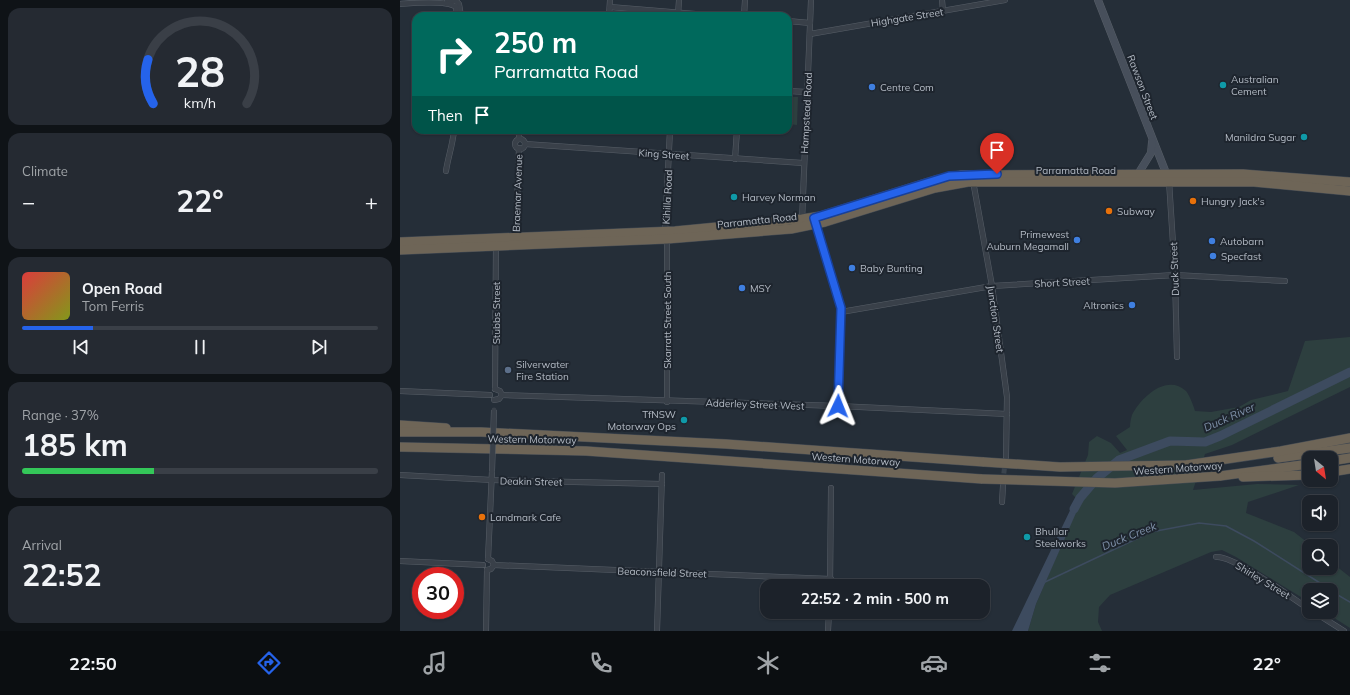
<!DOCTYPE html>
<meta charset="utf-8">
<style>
:root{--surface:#1c222a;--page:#252a32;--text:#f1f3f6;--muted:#a0a4a8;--line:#3a3f47;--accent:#2563eb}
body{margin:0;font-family:Mulish,sans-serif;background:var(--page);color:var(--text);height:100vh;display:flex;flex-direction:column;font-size:15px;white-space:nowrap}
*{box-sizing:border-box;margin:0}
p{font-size:13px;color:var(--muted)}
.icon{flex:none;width:22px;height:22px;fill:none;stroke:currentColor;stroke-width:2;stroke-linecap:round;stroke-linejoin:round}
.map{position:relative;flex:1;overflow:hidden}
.drawer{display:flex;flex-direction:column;gap:8px;padding:8px;background:#0f1317;width:400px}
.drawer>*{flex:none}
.guide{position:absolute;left:12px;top:12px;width:380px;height:122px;border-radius:12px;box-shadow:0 1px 3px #0004,0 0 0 1px var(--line);background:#00695c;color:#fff;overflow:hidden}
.needle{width:26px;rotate:150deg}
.buttons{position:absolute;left:902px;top:451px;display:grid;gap:8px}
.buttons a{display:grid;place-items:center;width:36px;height:36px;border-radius:8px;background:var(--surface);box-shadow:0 1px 3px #0004,0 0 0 1px var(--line);font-size:20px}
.speed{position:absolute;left:12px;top:567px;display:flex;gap:8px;font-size:20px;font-weight:700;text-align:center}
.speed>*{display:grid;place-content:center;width:52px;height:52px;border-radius:50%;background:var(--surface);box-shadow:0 1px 3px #0004,0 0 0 1px var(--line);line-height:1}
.speed .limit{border:6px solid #d22;background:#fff;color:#111}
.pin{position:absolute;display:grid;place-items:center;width:34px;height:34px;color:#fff;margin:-41px -17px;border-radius:50% 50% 50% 0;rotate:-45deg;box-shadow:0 0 4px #0007}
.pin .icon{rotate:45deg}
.me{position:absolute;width:44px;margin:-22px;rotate:2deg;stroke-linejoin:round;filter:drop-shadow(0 0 3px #0008)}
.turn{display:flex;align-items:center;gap:14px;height:84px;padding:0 16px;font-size:18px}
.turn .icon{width:52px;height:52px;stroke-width:2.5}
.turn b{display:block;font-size:28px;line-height:34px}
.then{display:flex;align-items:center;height:38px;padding:0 16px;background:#0003;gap:8px;font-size:15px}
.big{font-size:30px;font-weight:700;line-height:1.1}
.drawer .card{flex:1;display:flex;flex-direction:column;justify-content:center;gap:6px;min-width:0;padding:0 14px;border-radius:12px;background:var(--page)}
.drawer .dial{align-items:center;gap:0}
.dial svg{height:104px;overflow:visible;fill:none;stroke:var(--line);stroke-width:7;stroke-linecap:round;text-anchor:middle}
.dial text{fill:var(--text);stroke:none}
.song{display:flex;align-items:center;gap:12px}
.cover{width:48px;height:48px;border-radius:6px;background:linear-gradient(135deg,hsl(0 70% 55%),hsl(70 70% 35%))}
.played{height:4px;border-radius:2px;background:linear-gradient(90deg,var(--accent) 20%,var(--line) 20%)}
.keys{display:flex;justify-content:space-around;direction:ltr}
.heat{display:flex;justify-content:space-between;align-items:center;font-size:22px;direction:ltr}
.charge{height:6px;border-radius:3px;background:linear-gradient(90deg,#34c759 37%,var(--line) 0)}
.trip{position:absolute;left:360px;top:579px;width:230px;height:40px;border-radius:12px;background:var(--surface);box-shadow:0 1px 3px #0004,0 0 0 1px var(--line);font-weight:700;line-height:40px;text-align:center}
.tabs{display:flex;height:64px;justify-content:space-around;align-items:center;background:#0b0e11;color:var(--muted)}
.tabs .icon{width:28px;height:28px}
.tabs .on{color:var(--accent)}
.tabs b{font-size:18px;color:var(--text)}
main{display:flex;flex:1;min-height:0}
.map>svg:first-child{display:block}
</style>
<main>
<section class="drawer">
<div class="card dial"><svg viewBox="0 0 100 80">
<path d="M14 69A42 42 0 1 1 86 69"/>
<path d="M14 69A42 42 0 0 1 10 35" stroke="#2563eb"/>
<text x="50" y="56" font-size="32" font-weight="700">28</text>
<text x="50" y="72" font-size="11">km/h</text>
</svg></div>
<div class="card"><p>Climate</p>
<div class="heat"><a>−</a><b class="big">22°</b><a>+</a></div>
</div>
<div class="card">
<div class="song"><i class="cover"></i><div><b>Open Road</b><p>Tom Ferris</p></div></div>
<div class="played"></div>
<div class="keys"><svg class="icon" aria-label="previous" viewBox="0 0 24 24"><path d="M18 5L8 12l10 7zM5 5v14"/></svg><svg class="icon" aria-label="pause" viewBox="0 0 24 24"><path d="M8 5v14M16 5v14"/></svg><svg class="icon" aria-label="next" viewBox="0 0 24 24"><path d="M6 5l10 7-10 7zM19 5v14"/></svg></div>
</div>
<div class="card"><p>Range · 37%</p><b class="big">185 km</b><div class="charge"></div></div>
<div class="card"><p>Arrival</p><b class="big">22:52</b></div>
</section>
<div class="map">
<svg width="950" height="631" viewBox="0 0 950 631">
<rect width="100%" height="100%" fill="#252e38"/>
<!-- green -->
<g fill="#2d3f3f">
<polygon points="388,97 398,97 397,125 388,124"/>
<path d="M950 337V387L832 445 805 454 793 490 857 484 899 485 848 502 846 513 894 532 912 546H909V568H931V562L950 577V628L925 612H931V590H909V602L836 557 822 550 811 552 710 595 699 607 698 622 702 631H628L636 604 682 497 676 498 672 494 688 455 689 442 697 436 711 443 720 453 727 450 716 436 730 427C730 423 731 418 732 415 741 397 767 373 786 391 790 396 793 405 795 411L811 412 839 407 851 400 888 391 905 341Z"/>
</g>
<!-- water -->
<polygon fill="#3d4b5f" points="683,497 636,604 628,631 612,631 676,498"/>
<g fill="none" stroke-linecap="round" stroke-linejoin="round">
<!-- stream -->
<g stroke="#3d4b5f" stroke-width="1.5">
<polyline points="645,582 751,532 799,523 826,526 854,541 931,590"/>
<polyline points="931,591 950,602"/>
</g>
<!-- river -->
<polyline stroke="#3d4b5f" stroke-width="9" points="674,509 680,498 697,478 719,460 770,441 805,442 820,436 950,372"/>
<!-- street-tunnel -->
<polyline stroke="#3a434d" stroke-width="5" stroke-dasharray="5 2.5" stroke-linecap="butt" points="603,481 605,463"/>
<!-- street casing -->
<g stroke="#575e67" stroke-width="6">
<g id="street">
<polyline points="47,0 56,1 59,4 61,16"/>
<polyline points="542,0 543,11"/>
<path d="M0 4C13 3 47 0 56 7L57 16"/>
<polyline points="210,7 320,16"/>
<polyline points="278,15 279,0"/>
<polyline points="209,16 210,0"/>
<polyline points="344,16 345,0"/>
<polyline points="388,21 410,23"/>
<polyline points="410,34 605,0"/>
<polyline points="388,91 407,92"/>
<polyline points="119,139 119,130"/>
<circle cx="120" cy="144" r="5"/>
<polyline points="125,144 403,163"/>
<polyline points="335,159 337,130"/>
<path d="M46 171C48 157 53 144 54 130"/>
<polyline points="573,181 592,286 607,397 606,457"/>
<polyline points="769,181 775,275 777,357"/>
<polyline points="402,221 411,0"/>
<polyline points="416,223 441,308 438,406"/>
<polyline points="116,237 119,148"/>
<polyline points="441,312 592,286 775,275 885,281"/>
<polyline points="95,389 96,244"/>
<polyline points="0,391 90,395"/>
<polyline points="102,395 438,406 607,414"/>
<polyline points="94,400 99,399 102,395 100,391 95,389"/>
<polyline points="267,402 267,245 265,231 270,130"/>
<polyline points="0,475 92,480 262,484"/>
<polyline points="602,502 603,486"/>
<path d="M816 557C833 555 892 598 909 609"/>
<polyline points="88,559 92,471"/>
<polyline points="0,561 83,565"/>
<polyline points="94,565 431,579"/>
<polyline points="87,570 91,569 94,565 92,561 88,559"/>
<polyline points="430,586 431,488"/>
<polyline points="914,612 944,631"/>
<polyline points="86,631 87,570"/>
<polyline points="257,631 262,475"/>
<polyline points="428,631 429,612"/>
</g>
</g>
<!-- secondary casing -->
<g stroke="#575e67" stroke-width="8">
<g id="secondary">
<polyline points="698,0 768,178"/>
<polyline points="738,174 751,153 752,142"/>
</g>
</g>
<!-- highway casing -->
<g stroke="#444b54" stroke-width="10">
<g id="highway">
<polyline points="0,242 275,231 402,219 421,216 536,180 562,175 843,174 950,182"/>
<polyline points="0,250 267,239 391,229 425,222 535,188 568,182 854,182 950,191"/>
<polyline points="0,425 46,428"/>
<polyline points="0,432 81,432 326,444 584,462"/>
<polyline points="0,447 186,451 582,479"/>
<polyline points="878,458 950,448"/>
<polyline points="931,461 950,458"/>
<polyline points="786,465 881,451 950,438"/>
<polyline points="931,472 950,469"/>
<polyline points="820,476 909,464"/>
<polyline points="843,477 909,475"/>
</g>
</g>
<!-- street -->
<use href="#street" stroke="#394049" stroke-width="5"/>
<!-- secondary -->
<use href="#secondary" stroke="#474f5b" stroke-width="7"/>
<!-- highway -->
<use href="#highway" stroke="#6e6557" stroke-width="9"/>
<!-- street-bridge casing -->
<g stroke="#575e67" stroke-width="6" stroke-linecap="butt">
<polyline id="street-bridge" points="92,471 94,410"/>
</g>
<!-- highway-bridge casing -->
<g stroke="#444b54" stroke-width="10" stroke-linecap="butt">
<g id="highway-bridge">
<polyline points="584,462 660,467 786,465"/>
<polyline points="582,479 715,483 820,476"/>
</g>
</g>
<!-- street-bridge -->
<use href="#street-bridge" stroke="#394049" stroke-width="5"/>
<!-- highway-bridge -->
<use href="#highway-bridge" stroke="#6e6557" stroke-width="9"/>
</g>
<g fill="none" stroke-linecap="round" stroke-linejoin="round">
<!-- route casing -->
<g stroke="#184099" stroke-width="10">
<polyline id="route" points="438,406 441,308 414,218 549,176 597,174"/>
</g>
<!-- route -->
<use href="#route" stroke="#2563eb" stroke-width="7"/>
</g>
<!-- markers -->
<g fill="#0f9aa8" stroke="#1e252e" stroke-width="1.5">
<circle cx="823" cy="85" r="4"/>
<circle cx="904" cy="137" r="4"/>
<circle cx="334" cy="197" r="4"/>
<circle cx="284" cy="420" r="4"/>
<circle cx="627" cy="537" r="4"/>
</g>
<g fill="#3f7fe0" stroke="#1e252e" stroke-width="1.5">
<circle cx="472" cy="87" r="4"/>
<circle cx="677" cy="240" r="4"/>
<circle cx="812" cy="241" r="4"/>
<circle cx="813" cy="256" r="4"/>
<circle cx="452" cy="268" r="4"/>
<circle cx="342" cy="288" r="4"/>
<circle cx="732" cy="305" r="4"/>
</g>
<g fill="#e8710a" stroke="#1e252e" stroke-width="1.5">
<circle cx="793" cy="201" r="4"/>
<circle cx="709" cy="211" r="4"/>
<circle cx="82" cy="517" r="4"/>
</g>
<circle fill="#5c6f8a" stroke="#1e252e" stroke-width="1.5" cx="108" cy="370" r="4"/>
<g text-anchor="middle" stroke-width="4" stroke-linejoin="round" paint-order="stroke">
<!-- street labels -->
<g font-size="10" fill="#b4bbc5" stroke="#1e252e">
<text transform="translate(507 17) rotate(-9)" y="4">Highgate Street</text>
<text transform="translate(743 87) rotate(69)" y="4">Rawson Street</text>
<text transform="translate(406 113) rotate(-87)" y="4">Hampstead Road</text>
<text transform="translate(264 154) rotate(4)" y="4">King Street</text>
<text x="676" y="174">Parramatta Road</text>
<text transform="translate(117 193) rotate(-88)" y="4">Braemar Avenue</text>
<text transform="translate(267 197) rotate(-87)" y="4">Kihilla Road</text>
<text transform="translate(357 220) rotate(-6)" y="4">Parramatta Road</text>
<text transform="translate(774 269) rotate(-92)" y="4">Duck Street</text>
<text transform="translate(662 282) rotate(-3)" y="4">Short Street</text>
<text transform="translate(96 313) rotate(-90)" y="4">Stubbs Street</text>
<text transform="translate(596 319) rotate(82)" y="4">Junction Street</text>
<text transform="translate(267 320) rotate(-90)" y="4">Skarratt Street South</text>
<text transform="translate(355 404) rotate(2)" y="4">Adderley Street West</text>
<text transform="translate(132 439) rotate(1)" y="4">Western Motorway</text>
<text transform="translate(456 459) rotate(4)" y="4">Western Motorway</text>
<text transform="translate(778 468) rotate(-4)" y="4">Western Motorway</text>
<text transform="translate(131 481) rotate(1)" y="4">Deakin Street</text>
<text transform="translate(262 572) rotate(2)" y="4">Beaconsfield Street</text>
<text transform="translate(863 580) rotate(31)" y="4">Shirley Street</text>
</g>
<!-- poi labels -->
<g font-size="10" fill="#b4bbc5" stroke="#1e252e" text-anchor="start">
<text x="831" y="83">Australian<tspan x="831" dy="12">Cement</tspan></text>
<text x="480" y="91">Centre Com</text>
<text x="896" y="141" text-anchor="end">Manildra Sugar</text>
<text x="342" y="201">Harvey Norman</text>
<text x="801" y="205">Hungry Jack's</text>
<text x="717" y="215">Subway</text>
<text x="669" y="238" text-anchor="end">Primewest<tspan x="669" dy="12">Auburn Megamall</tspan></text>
<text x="820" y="245">Autobarn</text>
<text x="821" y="260">Specfast</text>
<text x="460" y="272">Baby Bunting</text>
<text x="350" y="292">MSY</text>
<text x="724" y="309" text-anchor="end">Altronics</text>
<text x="116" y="368">Silverwater<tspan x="116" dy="12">Fire Station</tspan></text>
<text x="276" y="418" text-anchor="end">TfNSW<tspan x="276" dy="12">Motorway Ops</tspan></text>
<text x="90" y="521">Landmark Cafe</text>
<text x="635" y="535">Bhullar<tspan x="635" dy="12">Steelworks</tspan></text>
</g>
<!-- water labels -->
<g font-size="11" font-style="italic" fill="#7f91a9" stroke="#1e252e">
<text transform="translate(829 417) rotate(-24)" y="4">Duck River</text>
<text transform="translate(729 536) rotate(-22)" y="4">Duck Creek</text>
</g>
</g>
</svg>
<div class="buttons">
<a><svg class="needle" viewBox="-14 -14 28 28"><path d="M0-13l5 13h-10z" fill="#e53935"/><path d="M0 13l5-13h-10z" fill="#a0a4a8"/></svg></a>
<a><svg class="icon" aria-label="sound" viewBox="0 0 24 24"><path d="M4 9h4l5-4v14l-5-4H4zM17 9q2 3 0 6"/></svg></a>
<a><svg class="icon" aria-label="search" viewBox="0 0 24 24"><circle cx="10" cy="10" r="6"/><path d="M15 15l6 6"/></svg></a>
<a><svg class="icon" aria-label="layers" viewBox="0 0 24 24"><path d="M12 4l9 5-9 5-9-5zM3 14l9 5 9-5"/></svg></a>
</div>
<div class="speed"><div class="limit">30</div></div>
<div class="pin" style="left:597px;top:174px;background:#d93025"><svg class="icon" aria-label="arrive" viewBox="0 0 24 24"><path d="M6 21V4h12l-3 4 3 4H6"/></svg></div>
<svg class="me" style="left:438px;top:406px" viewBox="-20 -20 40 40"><path d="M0-17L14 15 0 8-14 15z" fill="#2563eb" stroke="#fff" stroke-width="4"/></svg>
<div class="trip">22:52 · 2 min · 500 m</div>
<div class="guide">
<div class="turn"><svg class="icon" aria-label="right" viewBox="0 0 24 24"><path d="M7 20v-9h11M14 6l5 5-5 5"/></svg><div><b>250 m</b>Parramatta Road</div></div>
<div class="then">Then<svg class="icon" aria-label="arrive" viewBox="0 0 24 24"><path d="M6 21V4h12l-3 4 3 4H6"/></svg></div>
</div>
</div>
</main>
<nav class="tabs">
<b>22:50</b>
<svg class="icon on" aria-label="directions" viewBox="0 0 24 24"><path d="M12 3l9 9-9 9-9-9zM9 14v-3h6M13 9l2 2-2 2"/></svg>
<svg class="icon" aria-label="music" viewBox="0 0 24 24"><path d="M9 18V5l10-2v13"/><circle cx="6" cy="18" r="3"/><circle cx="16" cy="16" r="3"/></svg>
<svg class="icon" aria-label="phone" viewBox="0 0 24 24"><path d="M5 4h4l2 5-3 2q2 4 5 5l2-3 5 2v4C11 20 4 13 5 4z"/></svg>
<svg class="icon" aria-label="climate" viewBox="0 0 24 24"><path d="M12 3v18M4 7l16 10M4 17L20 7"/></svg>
<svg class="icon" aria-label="car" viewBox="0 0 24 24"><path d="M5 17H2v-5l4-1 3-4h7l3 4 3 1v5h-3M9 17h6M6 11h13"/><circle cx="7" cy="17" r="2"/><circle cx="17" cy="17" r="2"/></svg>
<svg class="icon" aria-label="filters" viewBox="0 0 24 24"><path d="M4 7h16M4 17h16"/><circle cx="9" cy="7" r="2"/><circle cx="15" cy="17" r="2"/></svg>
<b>22°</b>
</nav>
